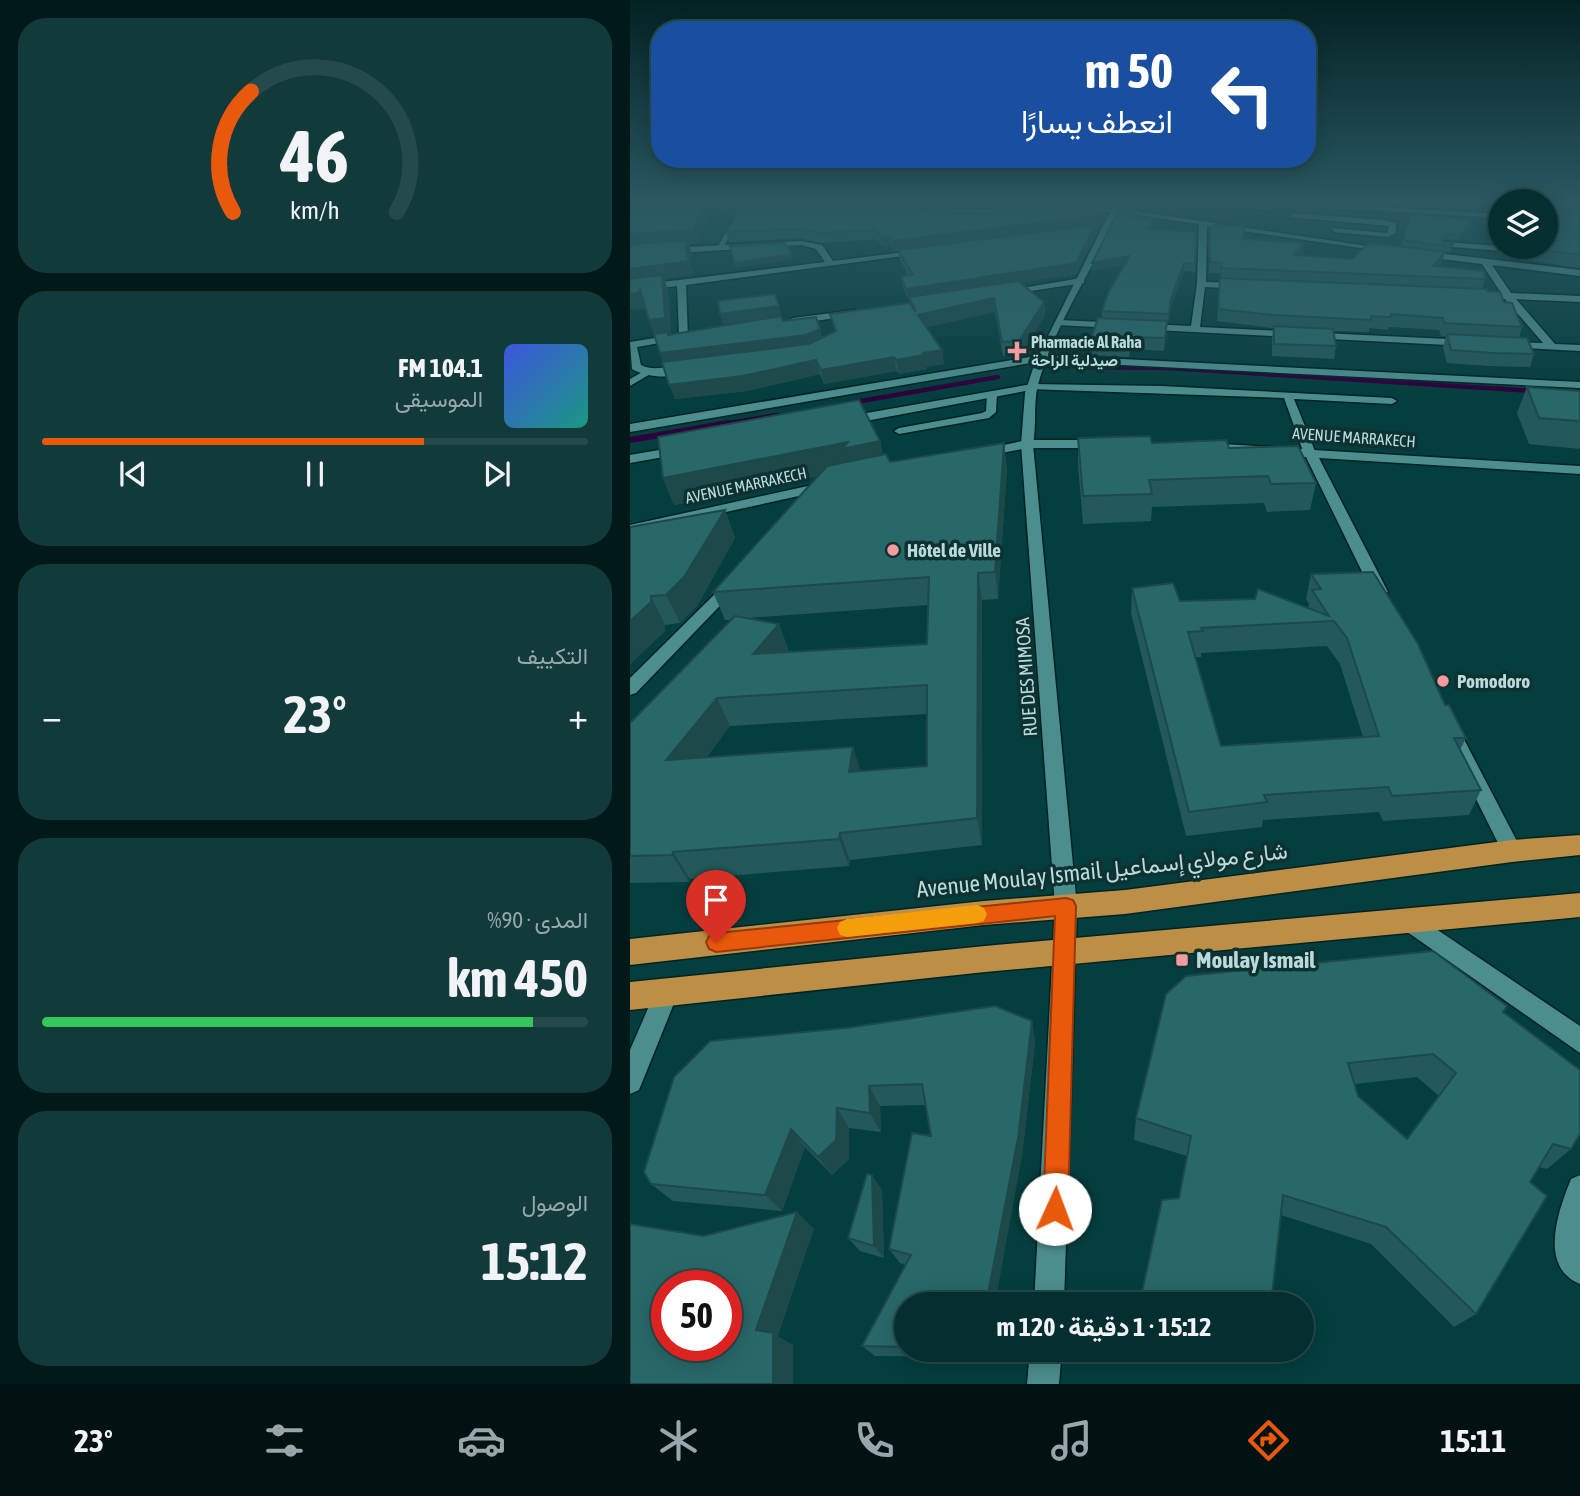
<!DOCTYPE html>
<html lang="ar">
<meta charset="utf-8">
<style>
:root{--surface:#042e2f;--page:#123a3b;--text:#f1f3f6;--muted:#97a8aa;--line:#254a4b;--accent:#ea580c}
body{margin:0;font-family:"Asap Condensed",Vazirmatn,sans-serif;background:var(--page);color:var(--text);direction:rtl;height:100vh;display:flex;flex-direction:column;font-size:26px;white-space:nowrap}
*{box-sizing:border-box;margin:0}
p{font-size:23px;color:var(--muted)}
.icon{flex:none;width:38px;height:38px;fill:none;stroke:currentColor;stroke-width:2;stroke-linecap:round;stroke-linejoin:round}
.map{position:relative;flex:1;overflow:hidden;direction:ltr}
.sheet{display:flex;flex-direction:column;gap:18px;padding:18px;background:#02191a;width:630px}
.sheet>*{flex:none}
.guide{position:absolute;left:21px;top:21px;width:665px;height:147px;border-radius:28px;box-shadow:0 4px 18px #0003,0 0 0 2px var(--line);direction:rtl;background:#1a4fa0;color:#fff;overflow:hidden}
.fabs{position:absolute;left:858px;top:189px;display:grid;gap:14px}
.fabs a{display:grid;place-items:center;width:70px;height:70px;border-radius:50%;background:var(--surface);box-shadow:0 4px 18px #0003,0 0 0 2px var(--line);font-size:35px}
.speed{position:absolute;left:21px;top:1270px;display:flex;gap:14px;font-size:35px;font-weight:700;text-align:center}
.speed>*{display:grid;place-content:center;width:91px;height:91px;border-radius:50%;background:var(--surface);box-shadow:0 4px 18px #0003,0 0 0 2px var(--line);line-height:1}
.speed .limit{border:10px solid #d22;background:#fff;color:#111}
.pin{position:absolute;display:grid;place-items:center;width:60px;height:60px;color:#fff;margin:-72px -30px;border-radius:50% 50% 50% 0;rotate:-45deg;box-shadow:0 0 7px #0007}
.pin .icon{rotate:45deg}
.me{position:absolute;width:77px;margin:-38px;rotate:2deg;stroke-linejoin:round;filter:drop-shadow(0 0 5px #0008)}
.turn{display:flex;align-items:center;gap:24px;height:147px;padding:0 28px;font-size:32px}
.turn .icon{width:91px;height:91px;stroke-width:2.5}
.turn b{display:block;font-size:49px;line-height:60px}
.big{font-size:52px;font-weight:700;line-height:1.1}
.sheet .tile{flex:1;display:flex;flex-direction:column;justify-content:center;gap:10px;min-width:0;padding:0 24px;border-radius:28px;background:var(--page)}
.sheet .dial{align-items:center;gap:0}
.dial svg{height:182px;overflow:visible;fill:none;stroke:var(--line);stroke-width:7;stroke-linecap:round;text-anchor:middle}
.dial text{fill:var(--text);stroke:none}
.song{display:flex;align-items:center;gap:21px}
.cover{width:84px;height:84px;border-radius:10px;background:linear-gradient(135deg,hsl(230 70% 55%),hsl(170 70% 35%))}
.played{height:7px;border-radius:4px;background:linear-gradient(90deg,var(--accent) 70%,var(--line) 70%)}
.keys{display:flex;justify-content:space-around;direction:ltr}
.heat{display:flex;justify-content:space-between;align-items:center;font-size:38px;direction:ltr}
.charge{height:10px;border-radius:5px;background:linear-gradient(90deg,#34c759 90%,var(--line) 0)}
.trip{position:absolute;left:264px;top:1292px;width:420px;height:70px;border-radius:35px;background:var(--surface);box-shadow:0 4px 18px #0003,0 0 0 2px var(--line);font-weight:700;line-height:70px;text-align:center;direction:rtl}
.tab-bar{display:flex;height:112px;justify-content:space-around;align-items:center;background:#021213;color:var(--muted)}
.tab-bar .icon{width:49px;height:49px}
.tab-bar .current{color:var(--accent)}
.tab-bar b{font-size:32px;color:var(--text)}
main{display:flex;flex:1;min-height:0}
.map>svg:first-child{display:block}
</style>
<main>
<div class="map">
<svg width="950" height="1384" viewBox="0 0 950 1384">
<rect width="100%" height="100%" fill="#053e3f"/>
<g fill="none" stroke-linecap="round" stroke-linejoin="round">
<!-- stream-far1 -->
<g stroke="#2d013b" stroke-width="4.5">
<polyline points="448,367 538,368 905,391"/>
<polyline points="220,403 368,377"/>
<polyline points="88,425 148,415"/>
</g>
<!-- stream -->
<polyline stroke="#2d013b" stroke-width="6" points="0,440 98,423"/>
<!-- lane casing -->
<g stroke="#002323" stroke-width="3">
<g id="lane">
<polygon points="103,219 108,220 92,250 86,250"/>
<polygon points="14,371 22,373 0,386 0,379"/>
<polygon points="402,384 532,386 762,398 767,401 762,404 664,399 685,451 679,454 673,451 654,398 398,389 398,385"/>
<polygon points="362,391 367,394 366,412 359,418 269,434 264,431 269,428 352,413 356,411 357,394"/>
<path d="M950 1175V1284C908 1267 928 1211 941 1179Z"/>
</g>
</g>
<!-- street casing -->
<g stroke="#002323" stroke-width="3">
<g id="street">
<polygon points="82,202 130,202 167,206 163,208"/>
<polygon points="556,202 590,202 644,208 640,210"/>
<polygon points="695,204 870,214 870,218 698,208"/>
<polygon points="486,208 763,250 759,252 577,226 576,282 614,283 619,286 614,289 575,287 570,327 838,340 843,343 838,346 426,325 424,323 429,320 561,326 567,284 569,224 486,212 454,213 450,211"/>
<polygon points="293,209 387,210 391,212 387,214 290,213"/>
<polygon points="663,213 753,220 766,223 766,233 758,237 704,232 701,228 757,233 759,226 660,217"/>
<path d="M171 241 192 245 203 261 291 250 295 253 56 285 58 338 7 347 11 365C28 374 50 360 64 369 49 379 19 379 2 369L0 342 49 334 47 286 0 292V286L195 262 186 249 171 245 0 256V250Z"/>
<polygon points="815,242 881,247 871,251 812,246"/>
<polygon points="790,251 950,270 950,276 862,265 881,293 950,296 950,302 886,299 925,344 950,345 950,351 876,347 875,345 880,342 913,343 875,299 846,297 846,293 849,292 871,293 852,264 787,256"/>
<polygon points="451,278 454,279 454,283 374,295 369,292"/>
<polygon points="225,310 228,311 228,315 163,324 158,321 163,318"/>
<polygon points="412,355 950,382 950,388 412,361 0,432 0,424"/>
<polygon points="402,384 408,387 406,389 214,425 208,421 214,417"/>
<polygon points="397,440 471,440 477,444 471,448 397,448 353,457 347,453 349,450"/>
<polygon points="576,443 674,449 679,447 684,450 950,466 950,474 689,458 758,592 750,597 742,592 676,457 572,450 570,447"/>
<polygon points="52,446 58,450 56,453 0,463 0,455"/>
<polygon points="196,482 203,486 201,489 0,533 0,525"/>
<polygon points="103,579 111,584 108,587 6,693 0,695 0,678 98,581"/>
<polygon points="820,722 826,724 889,845 892,851 889,857 882,860 875,857 811,729 814,724"/>
<polygon points="781,912 950,1026 950,1053 773,929 770,922 773,915"/>
<polygon points="37,980 45,983 49,991 9,1090 0,1094 0,1050 29,983"/>
</g>
</g>
<!-- secondary casing -->
<g stroke="#002323" stroke-width="3">
<g id="secondary">
<path d="M485 202H493C467 264 426 320 408 385 403 404 407 424 403 444L447 907 434 1304H404L425 907 391 444 395 393 405 362Z"/>
<polygon points="400,1349 432,1349 429,1384 397,1384"/>
</g>
</g>
<!-- highway casing -->
<g stroke="#002323" stroke-width="3">
<g id="highway">
<polygon points="950,835 950,855 882,862 495,914 354,925 0,965 0,939 354,901 495,890 882,840"/>
<polygon points="950,893 950,917 355,972 0,1010 0,982 355,946"/>
</g>
</g>
<!-- lane -->
<use href="#lane" fill="#4c8d8e" fill-rule="evenodd"/>
<!-- street -->
<use href="#street" fill="#4c8d8e" fill-rule="evenodd"/>
<!-- secondary -->
<use href="#secondary" fill="#4c8d8e" fill-rule="evenodd"/>
<!-- highway -->
<use href="#highway" fill="#bd8e45" fill-rule="evenodd"/>
</g>
<!-- wall -->
<g fill="#23595a" fill-rule="evenodd">
<polygon points="0,202 84,202 84,205 67,244 59,244 62,255 59,261 64,275 34,279 38,290 41,333 38,334 39,335 94,326 90,314 153,321 190,329 192,338 205,332 200,314 281,306 280,300 278,300 273,287 271,276 279,276 270,260 268,250 264,251 261,246 253,247 247,239 193,243 171,238 99,242 96,232 363,214 376,206 375,202 483,202 480,205 476,205 476,215 471,225 465,226 465,235 446,274 391,282 414,302 415,315 390,355 373,356 365,312 296,327 312,350 314,364 296,367 297,369 269,374 267,371 194,384 190,374 117,391 45,399 15,306 15,308 0,310"/>
<polygon points="494,202 517,202 511,209 494,206"/>
<polygon points="863,202 870,202 870,233 866,233 864,220 866,212 862,211 862,206"/>
<polygon points="915,202 950,202 950,268 889,259 888,247 915,247"/>
<polygon points="505,210 504,217 524,225 522,229 566,232 565,272 554,271 541,307 538,323 537,322 534,351 501,349 499,357 460,355 460,342 472,318 472,311 495,265 462,271"/>
<polygon points="780,214 842,220 841,225 829,240 815,239 813,242 813,243 823,244 820,252 815,252 812,262 808,267 855,279 852,289 874,302 892,327 889,338 904,354 900,367 859,366 817,363 813,347 816,336 811,336 809,330 759,327 758,330 739,328 739,332 703,331 706,346 704,359 642,356 642,339 643,328 587,321 591,273 579,273 580,231 673,254 671,255 722,259 813,251 771,245"/>
<polygon points="897,387 950,391 950,449 899,444 887,413"/>
<polygon points="448,438 599,448 686,483 680,510 637,512 634,503 522,507 521,521 453,524 448,465"/>
<path d="M250 441 253 455 260 462 377 468 368 599 352 600V845L220 860 219 866 60 879 59 882 0 883V723L102 620H95L83 592 188 476 44 505 33 478ZM298 605 297 644 159 652 149 624 118 618ZM297 714V766L230 771 223 747 76 758 100 726Z"/>
<polygon points="95,510 105,538 67,606 50,623 35,625 35,631 0,664 0,527"/>
<path d="M681 574 815 705 836 738 830 750 851 790 839 815 753 821 749 812 633 820 632 827 556 836 501 613 502 588 550 601 678 608 679 604 676 599ZM697 646 710 664 733 737 591 746 565 657H571V653Z"/>
<path d="M873 1012 941 1149 917 1169 909 1167 900 1182 846 1314 824 1327 741 1244 651 1215 641 1304H510L532 1200 549 1198 557 1156 504 1140 506 1118ZM787 1077 809 1096 777 1139 728 1096 725 1084Z"/>
<polygon points="402,1021 405,1043 392,1156 276,1304 276,1349 356,1349 355,1357 245,1356 232,1346 276,1265 270,1263 259,1249 301,1136 295,1105 250,1106 251,1132 219,1128 219,1159 202,1175 175,1147 152,1211 43,1201 21,1184 14,1172"/>
<polygon points="252,1190 254,1258 230,1251 218,1238"/>
</g>
<!-- shaded-wall -->
<g fill="#1d494a">
<polygon points="76,202 84,202 84,205 67,244 59,244 62,255 59,261 64,275 34,279 38,290 41,333 38,334 42,345 25,336 19,320 33,280 0,284 0,269 55,247 0,248 0,234"/>
<polygon points="91,202 106,202 108,206 91,214 88,203"/>
<polygon points="511,202 517,202 511,209"/>
<polygon points="476,205 476,215 471,225 465,226 465,235 446,274 281,300 279,297 280,300 278,300 276,289 465,226 264,251 262,241"/>
<polygon points="524,218 524,225 518,237 518,229"/>
<polygon points="842,220 841,225 829,240 830,235"/>
<polygon points="259,236 261,246 253,247 251,237"/>
<polygon points="674,243 673,254 663,265 664,255"/>
<polygon points="815,252 812,262 801,277 803,266"/>
<polygon points="162,254 163,260 106,268 104,263"/>
<polygon points="500,256 500,264 462,271 462,263"/>
<polygon points="554,263 554,271 541,307 538,323 541,299"/>
<polygon points="10,289 16,304 15,308 0,310 0,294"/>
<polygon points="364,298 365,312 290,329 288,315"/>
<polygon points="414,302 415,315 390,355 389,341"/>
<polygon points="149,306 152,318 94,326 90,314"/>
<polygon points="190,329 193,342 179,347 35,366 30,353"/>
<polygon points="501,337 501,349 499,357 499,344"/>
<polygon points="312,350 314,364 296,367 297,369 269,374 266,360 293,353"/>
<polygon points="264,357 267,371 194,384 191,370"/>
<polygon points="186,360 190,374 117,391 45,399 39,385"/>
<polygon points="250,441 255,468 217,470 44,505 33,478 218,442"/>
<polygon points="374,443 377,468 368,599 365,572"/>
<polygon points="95,510 105,538 67,606 50,623 36,595"/>
<polygon points="348,573 352,600 352,845 347,818"/>
<polygon points="21,596 35,625 35,631 0,664 0,621"/>
<polygon points="149,624 159,652 123,654"/>
<polygon points="87,698 100,726 52,788 36,760"/>
<polygon points="223,747 232,775 219,772"/>
<polygon points="210,833 220,860 219,866 209,839"/>
<polygon points="43,852 60,879 59,882 42,855"/>
<polygon points="402,1021 405,1043 392,1156 365,1304 356,1304"/>
<polygon points="239,1086 250,1106 251,1132 240,1113"/>
<polygon points="207,1108 219,1128 219,1159 202,1175 188,1157"/>
<polygon points="161,1129 175,1147 152,1211 135,1195"/>
<polygon points="242,1175 252,1190 254,1258 244,1246"/>
<polygon points="167,1212 184,1229 148,1336 163,1345 163,1384 143,1384 126,1330"/>
<polygon points="349,1349 356,1349 355,1357"/>
</g>
<!-- building -->
<g fill="#296869" stroke="#1d494a" stroke-width="2" fill-rule="evenodd">
<polygon points="0,202 76,202 63,230 0,234"/>
<polygon points="915,202 950,202 950,206 919,204 916,207 919,213 950,214 950,255 893,247 915,247"/>
<polygon points="152,203 363,214 365,206 476,205 471,215 262,241 259,236 251,237 246,230 191,233 169,229 96,232 108,212"/>
<polygon points="490,208 505,210 499,216 524,218 518,229 566,232 565,264 554,263 541,299 539,314 472,311 479,291 500,256 462,263"/>
<polygon points="867,209 870,209 870,221 869,221"/>
<polygon points="780,214 842,220 830,235 817,234 811,239 813,243 823,244 821,247 773,240"/>
<polygon points="465,225 446,263 276,289 271,276 283,275 268,250"/>
<polygon points="583,225 614,226 613,239 674,243 664,255 722,259 739,243 815,252 803,266 854,271 855,279 591,268 592,263 580,262 580,231"/>
<polygon points="58,241 55,247 59,261 0,269 0,244"/>
<polygon points="154,243 162,254 104,263 100,246"/>
<polygon points="32,275 35,318 19,320 10,289 9,292 0,294 0,279"/>
<polygon points="590,278 857,289 857,291 870,292 874,302 882,303 892,327 814,323 813,318 761,314 761,317 741,316 741,320 643,315 588,309"/>
<polygon points="388,281 414,302 389,341 372,342 364,298 288,315 312,350 293,353 294,355 266,360 264,357 191,370 186,360 112,376 39,385 32,362 179,344 206,331 200,314 279,303 286,312 279,297"/>
<polygon points="145,294 149,306 90,314 88,301"/>
<polygon points="151,316 153,321 186,317 190,329 176,335 30,353 24,334 38,332 38,335"/>
<polygon points="468,318 537,321 535,338 501,337 499,344 460,342"/>
<polygon points="644,326 703,329 706,346 644,344"/>
<polygon points="817,334 897,338 904,354 863,353 821,350"/>
<polygon points="897,387 950,391 950,421 909,418"/>
<polygon points="229,400 250,441 212,449 218,442 33,478 28,437"/>
<polygon points="520,436 522,443 596,440 599,448 668,446 686,483 641,484 638,476 519,480 522,494 453,496 448,438"/>
<path d="M374 443 365 572 348 573 347 818 210 833 209 839 43 852 42 855 0 856V723L105 616 149 624 123 654 297 644 299 577 83 592 197 466 256 454 260 462ZM297 685V766L219 772 223 747 36 760 87 698Z"/>
<polygon points="95,510 54,577 36,595 21,596 21,602 0,621 0,527"/>
<path d="M743 572 788 644 815 705H819L836 738H824L851 790 762 796 758 787 634 795 637 802 559 812 502 588 543 583 550 601 625 599 628 589 699 616 682 590 691 589 681 574ZM704 621 717 638 749 736 591 746 558 632 573 631 571 628Z"/>
<path d="M803 951 877 1006 873 1012 950 1070V1134L941 1149 923 1144 900 1182 917 1196 846 1314 756 1227 653 1195 641 1304H531L511 1297 532 1200 549 1198 561 1136 506 1118 536 994 556 976ZM803 1054 826 1073 777 1139 728 1096 718 1063Z"/>
<polygon points="365,1006 402,1021 388,1138 356,1304 276,1304 276,1347 232,1346 281,1255 259,1249 282,1133 301,1136 292,1084 239,1086 240,1113 207,1108 206,1140 188,1157 161,1129 135,1195 21,1184 14,1172 44,1077 80,1041 216,1028"/>
<polygon points="237,1174 242,1175 244,1246 218,1238"/>
<path d="M167 1212 126 1330 143 1333V1384H0V1224L74 1236ZM37 1286H96V1346H37Z"/>
</g>
<!-- sky -->
<linearGradient id="sky" x2="0" y2="1"><stop stop-color="#032223"/><stop offset="0.51" stop-color="#2a5863"/><stop offset="1" stop-color="#2a5863" stop-opacity="0"/></linearGradient>
<rect width="950" height="396" fill="url(#sky)"/>
<!-- route -->
<polygon fill="#ea580c" stroke="#983908" stroke-width="2" points="436,898 443,900 446,906 438,1209 435,1218 425,1222 416,1218 413,1209 425,916 86,952 79,949 76,942 79,936 86,933"/>
<!-- slow -->
<polygon fill="#f59e0b" points="347,905 354,908 357,914 354,921 347,923 217,937 210,935 207,928 210,922 217,919"/>
<!-- markers -->
<g fill="#f49b9f" stroke="#0e3232" stroke-width="2.5">
<path d="M383.5 340.5h7v7h7v7h-7v7h-7v-7h-7v-7h7z"/>
<circle cx="263" cy="550" r="7"/>
<circle cx="813" cy="681" r="7"/>
<rect x="545" y="953" width="14" height="14" rx="3.5"/>
</g>
<g text-anchor="middle" stroke-width="7" stroke-linejoin="round" paint-order="stroke">
<!-- far-poi labels -->
<g font-size="16" font-weight="bold" fill="#bbdbdb" stroke="#0e3232" text-anchor="start">
<text x="401" y="348">Pharmacie Al Raha<tspan x="401" dy="18">صيدلية الراحة</tspan></text>
</g>
<!-- far-street labels -->
<g font-size="16" fill="#bbdbdb" stroke="#0e3232">
<text transform="translate(724 437) rotate(4)" y="6">AVENUE MARRAKECH</text>
<text transform="translate(116 485) rotate(-12)" y="6">AVENUE MARRAKECH</text>
</g>
<!-- poi labels -->
<g font-size="19" font-weight="bold" fill="#bbdbdb" stroke="#0e3232" text-anchor="start">
<text x="277" y="557">Hôtel de Ville</text>
<text x="827" y="688">Pomodoro</text>
</g>
<!-- street labels -->
<g font-size="19" fill="#bbdbdb" stroke="#0e3232">
<text transform="translate(396 677) rotate(-94)" y="7">RUE DES MIMOSA</text>
</g>
<!-- near-street labels -->
<g font-size="23" fill="#bbdbdb" stroke="#0e3232">
<text transform="translate(472 870) rotate(-6)" y="8">Avenue Moulay Ismail شارع مولاي إسماعيل</text>
</g>
<!-- near-poi labels -->
<g font-size="23" font-weight="bold" fill="#bbdbdb" stroke="#0e3232" text-anchor="start">
<text x="566" y="968">Moulay Ismail</text>
</g>
</g>
</svg>
<div class="fabs">
<a><svg class="icon" aria-label="layers" viewBox="0 0 24 24"><path d="M12 4l9 5-9 5-9-5zM3 14l9 5 9-5"/></svg></a>
</div>
<div class="speed"><div class="limit">50</div></div>
<div class="pin" style="left:86px;top:942px;background:#d93025"><svg class="icon" aria-label="arrive" viewBox="0 0 24 24"><path d="M6 21V4h12l-3 4 3 4H6"/></svg></div>
<svg class="me" style="left:425px;top:1209px" viewBox="-20 -20 40 40"><circle r="19" fill="#fff"/><path d="M0-13L10 11 0 6-10 11z" fill="#ea580c"/></svg>
<div class="trip">15:12 · 1 دقيقة · 120 m</div>
<div class="guide">
<div class="turn"><svg class="icon" aria-label="left" viewBox="0 0 24 24"><path d="M17 20v-9H6M10 6l-5 5 5 5"/></svg><div><b>50 m</b>انعطف يسارًا</div></div>
</div>
</div>
<section class="sheet">
<div class="tile dial"><svg viewBox="0 0 100 80">
<path d="M14 69A42 42 0 1 1 86 69"/>
<path d="M14 69A42 42 0 0 1 22 16" stroke="#ea580c"/>
<text x="50" y="56" font-size="32" font-weight="700">46</text>
<text x="50" y="72" font-size="11">km/h</text>
</svg></div>
<div class="tile">
<div class="song"><i class="cover"></i><div><b>104.1 FM</b><p>الموسيقى</p></div></div>
<div class="played"></div>
<div class="keys"><svg class="icon" aria-label="previous" viewBox="0 0 24 24"><path d="M18 5L8 12l10 7zM5 5v14"/></svg><svg class="icon" aria-label="pause" viewBox="0 0 24 24"><path d="M8 5v14M16 5v14"/></svg><svg class="icon" aria-label="next" viewBox="0 0 24 24"><path d="M6 5l10 7-10 7zM19 5v14"/></svg></div>
</div>
<div class="tile"><p>التكييف</p>
<div class="heat"><a>−</a><b class="big">23°</b><a>+</a></div>
</div>
<div class="tile"><p>المدى · 90%</p><b class="big">450 km</b><div class="charge"></div></div>
<div class="tile"><p>الوصول</p><b class="big">15:12</b></div>
</section>
</main>
<nav class="tab-bar">
<b>15:11</b>
<svg class="icon current" aria-label="directions" viewBox="0 0 24 24"><path d="M12 3l9 9-9 9-9-9zM9 14v-3h6M13 9l2 2-2 2"/></svg>
<svg class="icon" aria-label="music" viewBox="0 0 24 24"><path d="M9 18V5l10-2v13"/><circle cx="6" cy="18" r="3"/><circle cx="16" cy="16" r="3"/></svg>
<svg class="icon" aria-label="phone" viewBox="0 0 24 24"><path d="M5 4h4l2 5-3 2q2 4 5 5l2-3 5 2v4C11 20 4 13 5 4z"/></svg>
<svg class="icon" aria-label="climate" viewBox="0 0 24 24"><path d="M12 3v18M4 7l16 10M4 17L20 7"/></svg>
<svg class="icon" aria-label="car" viewBox="0 0 24 24"><path d="M5 17H2v-5l4-1 3-4h7l3 4 3 1v5h-3M9 17h6M6 11h13"/><circle cx="7" cy="17" r="2"/><circle cx="17" cy="17" r="2"/></svg>
<svg class="icon" aria-label="filters" viewBox="0 0 24 24"><path d="M4 7h16M4 17h16"/><circle cx="9" cy="7" r="2"/><circle cx="15" cy="17" r="2"/></svg>
<b>23°</b>
</nav>
